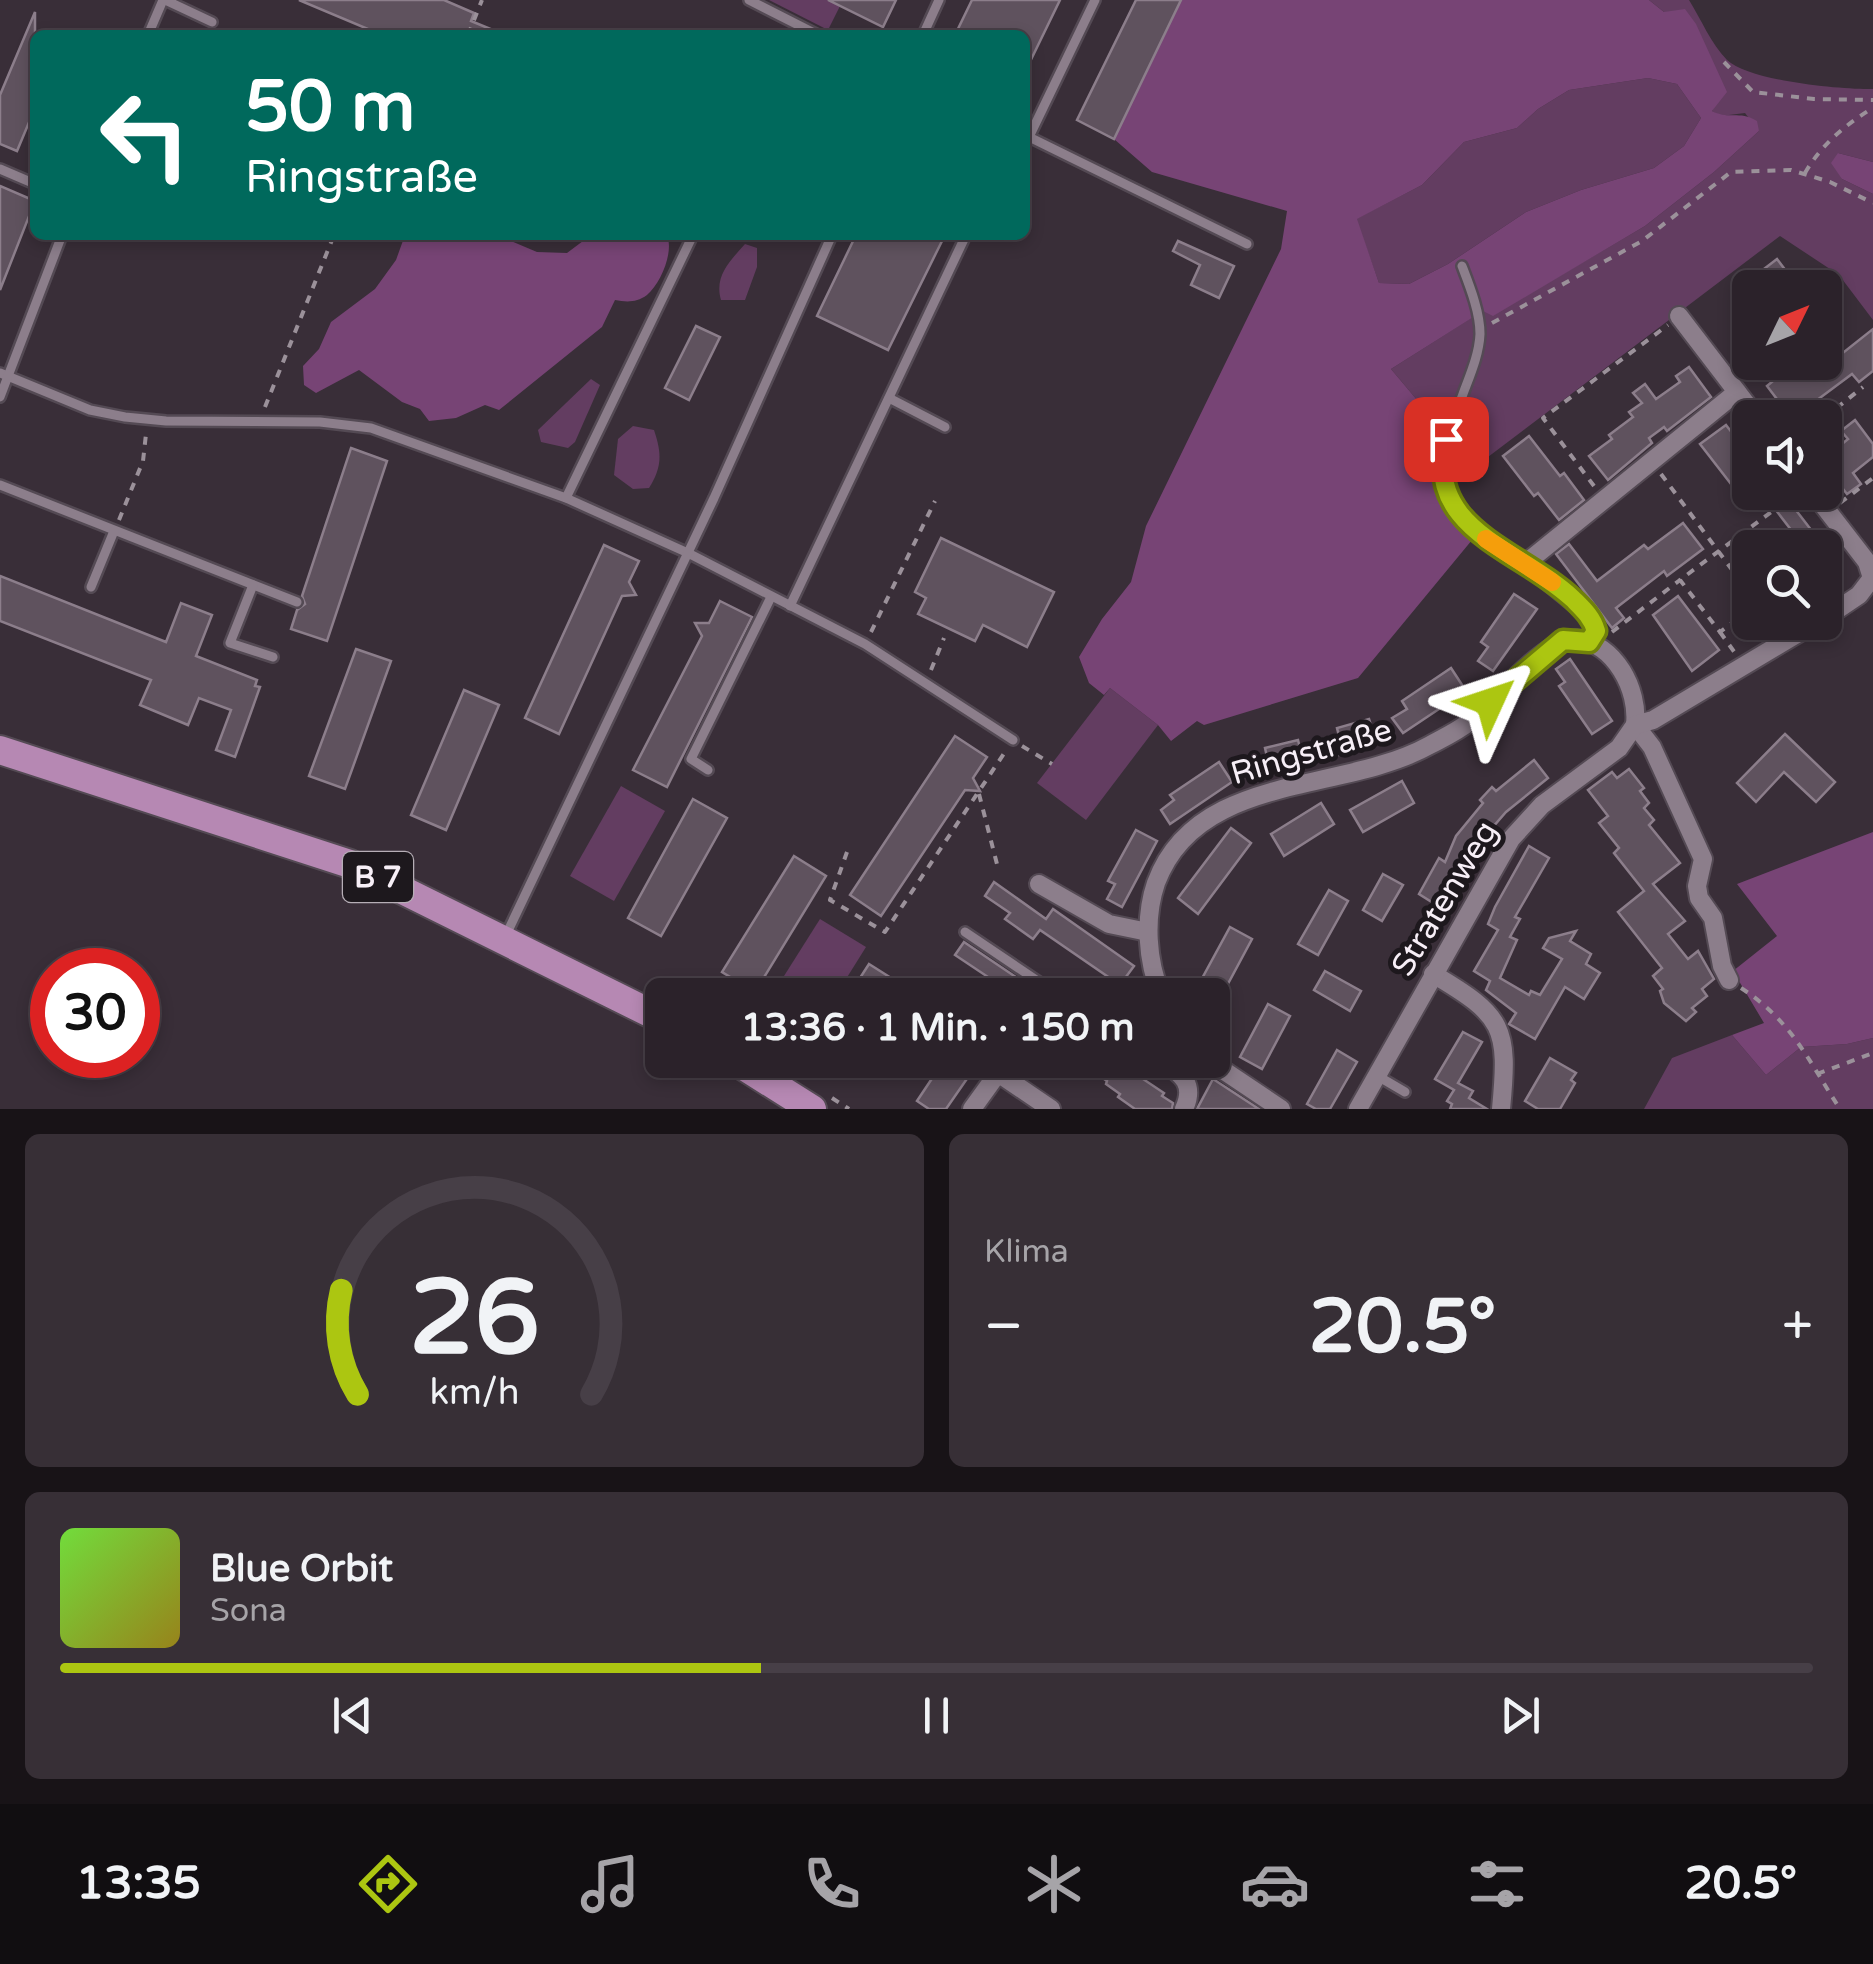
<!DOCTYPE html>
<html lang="de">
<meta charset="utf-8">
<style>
:root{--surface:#2b222a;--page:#372f36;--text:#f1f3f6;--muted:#a6a4a8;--line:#473f47;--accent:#acc611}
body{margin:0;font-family:"Varela Round",sans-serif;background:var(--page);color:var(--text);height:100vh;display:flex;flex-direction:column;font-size:38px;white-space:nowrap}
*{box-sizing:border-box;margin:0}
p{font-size:32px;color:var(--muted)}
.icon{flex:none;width:55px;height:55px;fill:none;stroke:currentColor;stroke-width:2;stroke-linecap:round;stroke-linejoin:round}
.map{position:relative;height:1109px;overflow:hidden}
.details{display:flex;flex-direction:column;gap:25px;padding:25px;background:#181317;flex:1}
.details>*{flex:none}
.guide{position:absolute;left:30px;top:30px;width:1000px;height:210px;border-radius:15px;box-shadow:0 5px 15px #0003,0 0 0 2px var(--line);background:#00695c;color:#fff;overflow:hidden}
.needle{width:65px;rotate:47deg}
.buttons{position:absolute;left:1732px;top:270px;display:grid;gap:20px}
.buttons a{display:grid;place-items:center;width:110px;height:110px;border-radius:15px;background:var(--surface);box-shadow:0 5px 15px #0003,0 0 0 2px var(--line);font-size:50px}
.speed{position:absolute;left:30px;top:948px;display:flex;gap:20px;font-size:50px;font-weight:700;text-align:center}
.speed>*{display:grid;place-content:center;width:130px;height:130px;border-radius:50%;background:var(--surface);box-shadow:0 5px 15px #0003,0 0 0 2px var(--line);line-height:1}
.speed .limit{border:15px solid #d22;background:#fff;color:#111}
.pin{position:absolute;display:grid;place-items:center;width:85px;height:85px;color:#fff;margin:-42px;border-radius:20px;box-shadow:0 5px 15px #0006}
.me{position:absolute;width:110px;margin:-55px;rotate:48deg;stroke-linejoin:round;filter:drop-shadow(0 0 8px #0008)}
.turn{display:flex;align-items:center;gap:35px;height:210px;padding:0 50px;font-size:45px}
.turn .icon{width:130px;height:130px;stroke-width:2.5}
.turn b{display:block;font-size:70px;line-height:85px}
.big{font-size:75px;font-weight:800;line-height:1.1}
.details .card{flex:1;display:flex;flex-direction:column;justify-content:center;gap:15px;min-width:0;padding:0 35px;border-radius:15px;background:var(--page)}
.details .dial{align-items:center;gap:0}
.dial svg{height:260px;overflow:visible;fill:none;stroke:var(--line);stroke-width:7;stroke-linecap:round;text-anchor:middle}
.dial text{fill:var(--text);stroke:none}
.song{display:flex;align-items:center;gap:30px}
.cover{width:120px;height:120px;border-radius:15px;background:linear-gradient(135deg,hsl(100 70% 55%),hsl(50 70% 35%))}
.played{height:10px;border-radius:5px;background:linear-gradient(90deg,var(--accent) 40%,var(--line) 40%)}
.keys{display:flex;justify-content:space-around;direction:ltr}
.heat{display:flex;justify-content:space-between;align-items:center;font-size:55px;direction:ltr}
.details .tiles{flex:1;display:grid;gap:25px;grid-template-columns:1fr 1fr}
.card:last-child{grid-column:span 2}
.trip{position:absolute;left:645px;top:978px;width:585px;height:100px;border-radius:15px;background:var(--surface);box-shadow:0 5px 15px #0003,0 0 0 2px var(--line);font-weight:800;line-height:100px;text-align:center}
.dock{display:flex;height:160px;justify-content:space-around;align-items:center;background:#110e11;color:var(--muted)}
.dock .icon{width:70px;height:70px}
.dock .selected{color:var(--accent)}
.dock b{font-size:45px;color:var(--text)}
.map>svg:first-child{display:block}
</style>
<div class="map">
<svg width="1873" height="1109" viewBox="0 0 1873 1109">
<rect width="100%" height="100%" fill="#392e38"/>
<!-- green -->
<g fill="#633d61">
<polygon points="769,0 843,0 828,30"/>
<path d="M1649 0H1689C1701 19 1711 44 1727 60 1749 81 1842 90 1873 89V162L1838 153 1842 179 1873 194V320L1839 275 1780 236 1447 488 1444 467 1459 407 1444 432 1391 369 1484 310 1493 315 1645 226 1714 172 1759 131 1745 113 1721 116 1712 111 1718 100 1664 12Z"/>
<polygon points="1648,78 1677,84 1701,118 1684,146 1654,168 1581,190 1526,212 1448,264 1409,284 1379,283 1356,219 1422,185 1464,142 1517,128 1538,109 1569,90"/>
<path d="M745 244 757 248V267L745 300H721C714 276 730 261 745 244Z"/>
<polygon points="591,379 600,385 575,442 568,448 541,442 538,430"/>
<path d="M633 426 654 430C662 454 662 467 649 488L633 489 614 475 618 439Z"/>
<polygon points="1110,688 1158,725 1086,820 1037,783"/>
<polygon points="621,786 665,811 614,901 570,876"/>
<polygon points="820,919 866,947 836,995 772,995"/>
<polygon points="1732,1035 1766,1075 1801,1047 1847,1044 1873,1038 1873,1109 1644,1109 1672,1058"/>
</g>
<!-- forest -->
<g fill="#774475" fill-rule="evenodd">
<path d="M1181 0H1649L1664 12 1685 9 1696 24 1727 92 1712 111C1728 120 1739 110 1757 121L1759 131 1714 172 1645 226 1493 316 1483 311 1391 369 1444 432C1441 454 1438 476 1447 498 1453 513 1466 525 1472 540L1358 678 1204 725 1197 721 1171 741 1158 725 1110 688 1104 695 1089 683 1079 657 1102 619 1131 582 1146 526 1281 249 1287 211 1152 172 1114 139ZM1648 78 1677 84 1701 118 1684 146 1654 168 1581 190 1526 212 1448 264 1409 284 1379 283 1357 219 1422 185 1464 142 1517 128 1538 109 1569 90Z"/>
<polygon points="1838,153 1873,162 1873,194 1842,179 1831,163"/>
<path d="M405 235H497L537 252 567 253 591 235H667C674 252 661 283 647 295 636 303 626 302 615 300L602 327 499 410 485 405 456 418 429 421 420 409 402 402 359 370 316 393 304 385 303 366 319 349 331 322 375 289 396 260Z"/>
<polygon points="1873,832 1873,1038 1847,1044 1801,1047 1766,1075 1732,1035 1764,1023 1733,971 1777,936 1737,884"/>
</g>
<!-- building -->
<g fill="#5f525e" stroke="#8c7e8b" stroke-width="2.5">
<polygon points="299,0 444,0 474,13 471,21 505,35 382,35"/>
<polygon points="828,0 896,0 883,27"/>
<polygon points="972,0 1060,0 1025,72 1025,35 955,35"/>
<polygon points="1136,0 1181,0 1114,139 1077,120"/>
<polygon points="35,12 35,108 17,151 0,144 0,95"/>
<polygon points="0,186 35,201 0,290"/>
<polygon points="856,235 945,235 888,350 817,316"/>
<polygon points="1178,241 1234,266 1219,298 1191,285 1200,265 1173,251"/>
<polygon points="1777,259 1799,288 1771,288 1760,272"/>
<polygon points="696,326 720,337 689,400 665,388"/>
<polygon points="1873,329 1873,371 1859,382 1852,374 1793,418 1769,418 1783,407 1767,386 1773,381 1759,362 1792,362 1800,372 1812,362 1825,362 1825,338 1839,356"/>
<polygon points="1689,367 1711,397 1667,431 1664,427 1649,438 1652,443 1608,480 1589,456 1612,439 1609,435 1633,417 1629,412 1642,403 1633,393 1645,384 1656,399 1680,382 1676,376"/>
<polygon points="1855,420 1873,444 1873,457 1853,473 1861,484 1847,494 1825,466 1825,458 1848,439 1841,431"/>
<polygon points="1726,425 1750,456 1750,500 1735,481 1731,484 1700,444"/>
<polygon points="1529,436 1560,476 1564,473 1584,500 1559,520 1538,493 1534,496 1503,456"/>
<polygon points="351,448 387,461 327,641 291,629 297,610 305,604 302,596"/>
<polygon points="1762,492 1782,492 1825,548 1805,548"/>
<polygon points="1683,523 1703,549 1667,576 1664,571 1616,608 1624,618 1612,628 1556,554 1569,544 1597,581 1644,545 1648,549"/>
<polygon points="941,538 1054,592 1027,647 983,625 975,641 918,614 926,598 915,592"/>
<polygon points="604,545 639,561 629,582 636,595 622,596 559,734 525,718"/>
<polygon points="0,576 166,642 181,603 212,615 196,656 257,680 255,686 260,687 235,757 216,750 231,710 199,698 188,725 140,705 151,680 0,621"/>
<polygon points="1514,594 1537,609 1493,671 1478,661 1488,647 1481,642"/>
<polygon points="1678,596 1719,650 1692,671 1653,615"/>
<polygon points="720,601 752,617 667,787 633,770 702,636 695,623 709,623"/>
<polygon points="356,649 391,661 345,789 309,776"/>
<polygon points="1570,659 1612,721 1592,734 1559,686 1565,682 1556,669"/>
<polygon points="1451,668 1466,691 1403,733 1392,718 1407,709 1402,701"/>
<polygon points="464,690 499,705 446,830 411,815"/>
<polygon points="1369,719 1377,744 1256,779 1251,761 1267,757 1265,748 1298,740 1300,748 1339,736 1337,728"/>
<polygon points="1785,734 1835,782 1816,802 1784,772 1756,802 1737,783"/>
<polygon points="955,736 987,757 973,778 980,791 965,790 881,916 850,895"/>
<polygon points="1534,760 1548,778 1506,812 1473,850 1471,848 1438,906 1419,894 1439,858 1445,862 1456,836 1483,803 1480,800 1492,787 1496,791"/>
<polygon points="1219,762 1232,782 1170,824 1161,810 1174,800 1170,795"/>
<polygon points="1629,769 1644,788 1640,791 1649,803 1644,808 1654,820 1649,825 1680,863 1653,884 1685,921 1668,934 1688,959 1698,951 1714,979 1702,989 1707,996 1692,1008 1696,1012 1686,1021 1664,1003 1660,991 1663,989 1653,976 1662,968 1618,912 1644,891 1614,853 1619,848 1599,823 1608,816 1588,790 1612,772 1617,778"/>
<polygon points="1402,781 1414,803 1363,832 1350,810"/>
<polygon points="693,799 727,818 661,936 628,918"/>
<polygon points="1321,803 1334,824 1284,856 1271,834"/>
<polygon points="1231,828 1251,843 1198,914 1178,898"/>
<polygon points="1136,830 1157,841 1122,907 1107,899 1115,884 1108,881"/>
<polygon points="1529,846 1549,858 1515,917 1520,919 1510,937 1517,940 1500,978 1529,995 1531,991 1540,995 1562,959 1543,948 1549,938 1576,931 1570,941 1591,954 1586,964 1600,973 1584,999 1565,987 1535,1039 1509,1024 1516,1013 1486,990 1490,981 1474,971 1498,930 1488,924 1495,907"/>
<polygon points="794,856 826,876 755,992 722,972"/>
<polygon points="1383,874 1403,885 1382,921 1363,910"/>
<polygon points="994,882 1046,919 1053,909 1134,966 1120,985 1040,930 1033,939 1005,919 1010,913 985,896"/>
<polygon points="1329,890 1348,901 1318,955 1298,944"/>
<polygon points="1230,927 1252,939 1222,995 1193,995"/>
<polygon points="964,942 1038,992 1038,995 980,995 991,979 955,955"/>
<polygon points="869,964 918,995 849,995"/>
<polygon points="1325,971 1361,991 1350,1011 1314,990"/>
<polygon points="1268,1004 1290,1016 1262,1069 1240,1057"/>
<polygon points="1463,1032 1482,1042 1458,1083 1473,1091 1469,1098 1487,1109 1450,1109 1452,1104 1447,1101 1454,1090 1435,1079"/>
<polygon points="1337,1050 1357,1062 1330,1109 1316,1109 1307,1104"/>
<polygon points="1550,1058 1576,1073 1571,1080 1575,1083 1560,1109 1538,1109 1525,1101"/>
<polygon points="940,1060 980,1060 946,1109 929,1109 917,1101 937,1071 934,1069"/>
<polygon points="1076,1060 1123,1060 1137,1069 1134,1073 1164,1093 1162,1096 1173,1103 1172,1109 1135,1109 1118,1097 1120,1094 1106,1084 1107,1081"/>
<polygon points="1213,1079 1259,1109 1197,1109"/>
</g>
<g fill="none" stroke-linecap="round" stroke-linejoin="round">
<!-- service casing -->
<g stroke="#544a54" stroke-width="14">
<g id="service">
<polyline points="165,0 212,22"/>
<polyline points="749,0 818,35"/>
<polyline points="148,35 163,0"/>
<polyline points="923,35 939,0"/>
<polyline points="1025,135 1247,244"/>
<polyline points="1029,137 1095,0"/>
<polyline points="0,169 35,184"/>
<path d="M1462 266C1470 287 1480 312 1480 334 1479 355 1470 375 1463 394 1426 492 1438 510 1526 563"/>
<polyline points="0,373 90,410 125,417 166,421 320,422 371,428 566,498 688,553 865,644 1013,740"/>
<polyline points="0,397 62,235"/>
<polyline points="889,398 945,427"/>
<polyline points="0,485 297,602"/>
<polyline points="566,498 693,235"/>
<polyline points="253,585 230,643 273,657"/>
<polyline points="91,587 114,531"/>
<polyline points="790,606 966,235"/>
<polyline points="708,770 691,759 771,597"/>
<polyline points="965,932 1054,992"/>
<polyline points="506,935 714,498 832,235"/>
<polyline points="1376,1075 1405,1092"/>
</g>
</g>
<!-- minor casing -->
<g stroke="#544a54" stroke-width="22">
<g id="minor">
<polyline points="1679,316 1757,418"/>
<polyline points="1813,492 1867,562 1872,578 1859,595 1825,618"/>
<polyline points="1589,642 1596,631 1586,612 1526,563 1737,392"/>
<polyline points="1039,884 1109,924 1148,932"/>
<path d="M1433 974C1504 1016 1509 1027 1501 1109"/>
<polyline points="1050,995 1054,992 1064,995"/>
<path d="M1161 995C1147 961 1144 918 1156 883 1197 772 1342 794 1430 745 1443 738 1458 731 1469 722 1492 703 1548 637 1576 639 1615 643 1639 690 1635 725L1652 747 1703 859 1697 886 1699 898 1713 918 1722 966 1729 980"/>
<polyline points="1006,1060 998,1073 1051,1109"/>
<path d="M1161 1060C1181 1074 1196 1083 1184 1109"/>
<polyline points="1208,1060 1281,1109"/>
<polyline points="972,1109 998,1073"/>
<polyline points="1358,1109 1511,839 1542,805 1619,748 1635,725 1653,720 1817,622"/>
</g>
</g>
<!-- primary casing -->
<g stroke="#544a54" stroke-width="32">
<g id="primary">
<polyline points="0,750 350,864 662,1019"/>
<polyline points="734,1060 812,1109"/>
</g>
</g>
<!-- path -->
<g stroke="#9b919a" stroke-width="4" stroke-dasharray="8 8" stroke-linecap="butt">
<polyline points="468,35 482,0"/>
<polyline points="1724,62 1753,92 1814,99 1873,100"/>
<path d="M1805 173C1821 145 1846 124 1873 108"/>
<polyline points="1492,323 1642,241 1731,172 1791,170 1830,182 1873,203"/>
<polyline points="265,407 334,235"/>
<polyline points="1824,418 1863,387"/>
<polyline points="1661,474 1750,594"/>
<polyline points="1594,486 1543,418 1668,325"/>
<polyline points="1840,503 1873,478"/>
<polyline points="119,520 143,461 146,434"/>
<polyline points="1750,610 1720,632 1680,580 1798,492"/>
<polyline points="871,632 935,501"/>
<polyline points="1612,632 1680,580"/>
<polyline points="1720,632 1735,653"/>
<polyline points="931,670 944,638"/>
<polyline points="1022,746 1052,764"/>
<polyline points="979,794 998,868"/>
<polyline points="847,852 830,900 885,932 1005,752"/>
<path d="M1741 988C1792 1021 1808 1060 1840 1109"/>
<polyline points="1817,1074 1873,1053"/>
<polyline points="832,1098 849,1109"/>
</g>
<!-- service -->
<use href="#service" stroke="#8c7e8b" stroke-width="9"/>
<!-- minor -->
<use href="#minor" stroke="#8c7e8b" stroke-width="18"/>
<!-- primary -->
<use href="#primary" stroke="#b688b3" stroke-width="28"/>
</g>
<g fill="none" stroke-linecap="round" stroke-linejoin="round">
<!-- route casing -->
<g stroke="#70810b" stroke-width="25">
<path id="route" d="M1446 439C1423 530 1520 549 1573 599 1583 609 1592 617 1596 631L1589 642 1563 640 1490 702"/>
</g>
<!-- route -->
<use href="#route" stroke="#acc611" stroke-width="18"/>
<!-- slow -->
<polyline stroke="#f59e0b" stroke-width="18" points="1486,539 1552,582"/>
</g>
<g text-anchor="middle" stroke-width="10" stroke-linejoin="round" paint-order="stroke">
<!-- shield labels -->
<rect fill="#1d181d" stroke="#b6aeb6" stroke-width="2.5" x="343" y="852" width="70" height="50" rx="8"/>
<g font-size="30" font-weight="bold" fill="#f7eff7">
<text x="378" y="887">B 7</text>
</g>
<!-- street labels -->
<g font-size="32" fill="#f7eff7" stroke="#1d181d">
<text transform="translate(1311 751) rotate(-16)" y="11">Ringstraße</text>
<text transform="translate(1444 898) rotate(-59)" y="11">Stratenweg</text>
</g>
</g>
</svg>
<div class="buttons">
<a><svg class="needle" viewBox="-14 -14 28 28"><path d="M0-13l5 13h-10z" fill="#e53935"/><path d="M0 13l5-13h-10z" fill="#a6a4a8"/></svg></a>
<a><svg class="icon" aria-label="sound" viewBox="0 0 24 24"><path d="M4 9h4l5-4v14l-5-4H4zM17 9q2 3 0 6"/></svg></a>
<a><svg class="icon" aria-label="search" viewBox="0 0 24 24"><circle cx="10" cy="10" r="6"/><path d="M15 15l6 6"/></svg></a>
</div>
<div class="speed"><div class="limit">30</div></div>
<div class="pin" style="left:1446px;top:439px;background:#d93025"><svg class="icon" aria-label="arrive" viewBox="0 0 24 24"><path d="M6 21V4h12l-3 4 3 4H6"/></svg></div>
<svg class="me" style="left:1490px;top:702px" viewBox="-20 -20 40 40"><path d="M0-17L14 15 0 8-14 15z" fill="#acc611" stroke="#fff" stroke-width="4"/></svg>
<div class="trip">13:36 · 1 Min. · 150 m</div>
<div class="guide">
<div class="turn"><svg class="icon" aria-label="left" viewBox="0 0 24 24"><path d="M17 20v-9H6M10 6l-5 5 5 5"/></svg><div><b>50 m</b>Ringstraße</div></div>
</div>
</div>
<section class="details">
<div class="tiles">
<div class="card dial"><svg viewBox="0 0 100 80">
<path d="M14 69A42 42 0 1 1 86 69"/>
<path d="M14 69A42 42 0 0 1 9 37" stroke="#acc611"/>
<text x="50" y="56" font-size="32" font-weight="700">26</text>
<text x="50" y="72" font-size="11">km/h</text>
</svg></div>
<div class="card"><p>Klima</p>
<div class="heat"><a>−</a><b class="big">20.5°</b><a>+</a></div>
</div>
<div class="card">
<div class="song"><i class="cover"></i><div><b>Blue Orbit</b><p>Sona</p></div></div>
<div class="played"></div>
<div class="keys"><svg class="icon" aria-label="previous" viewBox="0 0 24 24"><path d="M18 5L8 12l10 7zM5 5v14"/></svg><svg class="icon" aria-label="pause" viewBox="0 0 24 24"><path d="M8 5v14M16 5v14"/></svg><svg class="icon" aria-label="next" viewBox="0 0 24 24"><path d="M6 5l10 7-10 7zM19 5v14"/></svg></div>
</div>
</div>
</section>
<nav class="dock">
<b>13:35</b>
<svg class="icon selected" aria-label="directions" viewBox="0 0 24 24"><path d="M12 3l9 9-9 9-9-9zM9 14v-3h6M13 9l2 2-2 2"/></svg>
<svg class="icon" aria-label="music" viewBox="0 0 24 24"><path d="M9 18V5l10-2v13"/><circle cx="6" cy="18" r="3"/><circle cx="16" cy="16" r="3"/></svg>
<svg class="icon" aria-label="phone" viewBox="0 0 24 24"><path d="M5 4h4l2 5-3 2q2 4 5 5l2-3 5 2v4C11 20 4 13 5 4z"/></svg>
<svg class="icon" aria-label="climate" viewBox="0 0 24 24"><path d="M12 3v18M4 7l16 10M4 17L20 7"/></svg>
<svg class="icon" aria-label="car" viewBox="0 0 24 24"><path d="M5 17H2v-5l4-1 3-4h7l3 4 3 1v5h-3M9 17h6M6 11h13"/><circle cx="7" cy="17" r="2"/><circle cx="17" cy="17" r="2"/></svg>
<svg class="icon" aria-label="filters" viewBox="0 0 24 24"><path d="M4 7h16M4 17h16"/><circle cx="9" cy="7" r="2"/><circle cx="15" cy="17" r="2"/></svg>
<b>20.5°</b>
</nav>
